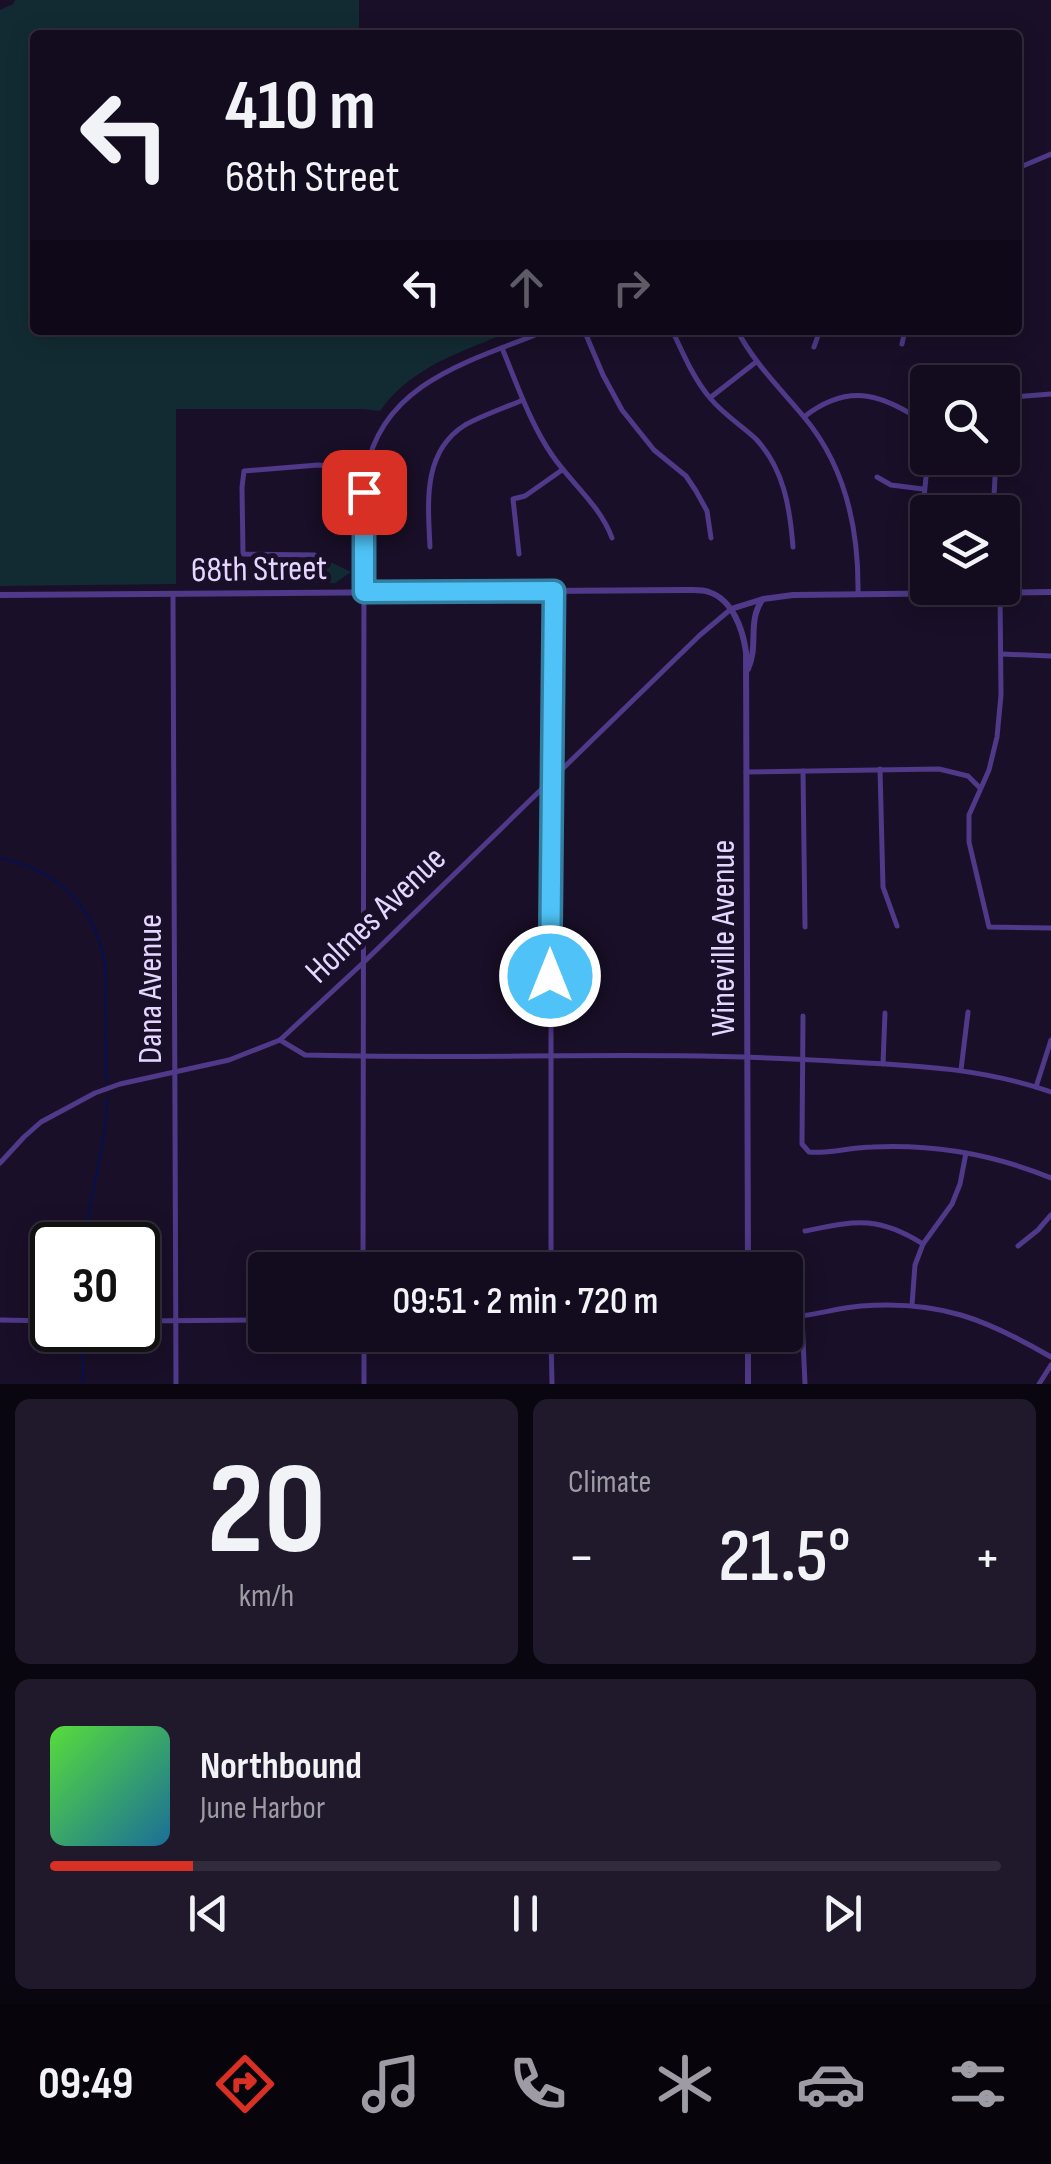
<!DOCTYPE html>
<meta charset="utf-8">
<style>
:root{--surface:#130b1e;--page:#20192b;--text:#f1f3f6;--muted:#9d9ba4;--line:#322b3c;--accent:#d93025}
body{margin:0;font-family:"Sofia Sans Condensed",sans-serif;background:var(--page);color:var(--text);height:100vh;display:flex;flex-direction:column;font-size:38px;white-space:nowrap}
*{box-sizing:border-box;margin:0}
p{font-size:32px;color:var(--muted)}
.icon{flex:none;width:55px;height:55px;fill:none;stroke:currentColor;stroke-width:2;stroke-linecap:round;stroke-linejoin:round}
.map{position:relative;height:1384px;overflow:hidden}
.sheet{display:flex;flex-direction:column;gap:15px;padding:15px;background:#0a0610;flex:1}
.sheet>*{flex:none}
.banner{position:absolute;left:30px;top:30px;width:992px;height:305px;border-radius:10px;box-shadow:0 5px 25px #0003,0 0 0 2px var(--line);background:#130b1e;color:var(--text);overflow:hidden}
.controls{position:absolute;left:910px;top:365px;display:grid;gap:20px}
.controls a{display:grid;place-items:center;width:110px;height:110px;border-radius:10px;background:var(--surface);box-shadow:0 5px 25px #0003,0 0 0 2px var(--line);font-size:50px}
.speed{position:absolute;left:30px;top:1222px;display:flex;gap:20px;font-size:50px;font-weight:700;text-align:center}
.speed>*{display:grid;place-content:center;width:130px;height:130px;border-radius:50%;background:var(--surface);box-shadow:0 5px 25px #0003,0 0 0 2px var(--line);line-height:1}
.speed .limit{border:5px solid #111;border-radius:15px;background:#fff;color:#111}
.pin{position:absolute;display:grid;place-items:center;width:85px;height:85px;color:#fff;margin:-42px;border-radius:20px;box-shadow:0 5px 15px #0006}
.me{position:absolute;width:110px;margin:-55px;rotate:0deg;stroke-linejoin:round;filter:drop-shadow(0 0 8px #0008)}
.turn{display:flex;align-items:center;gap:35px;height:210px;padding:0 30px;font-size:45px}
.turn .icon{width:130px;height:130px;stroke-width:2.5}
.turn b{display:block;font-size:70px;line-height:85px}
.lanes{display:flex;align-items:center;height:95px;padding:0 30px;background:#0003;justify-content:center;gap:50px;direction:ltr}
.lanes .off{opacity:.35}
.big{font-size:75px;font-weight:600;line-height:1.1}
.sheet .tile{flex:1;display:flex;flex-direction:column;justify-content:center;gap:15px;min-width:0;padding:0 35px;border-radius:15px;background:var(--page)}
.sheet .dial{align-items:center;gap:0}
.dial b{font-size:130px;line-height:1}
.song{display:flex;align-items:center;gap:30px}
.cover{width:120px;height:120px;border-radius:15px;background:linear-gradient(135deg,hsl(110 70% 55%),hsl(200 70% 35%))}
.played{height:10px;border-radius:5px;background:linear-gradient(90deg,var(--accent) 15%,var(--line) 15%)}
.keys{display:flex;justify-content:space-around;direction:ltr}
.heat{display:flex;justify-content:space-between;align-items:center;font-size:55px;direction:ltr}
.sheet .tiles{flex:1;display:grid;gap:15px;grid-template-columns:1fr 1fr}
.tile:last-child{grid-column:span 2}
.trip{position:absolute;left:248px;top:1252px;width:555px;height:100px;border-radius:10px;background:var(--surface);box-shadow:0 5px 25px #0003,0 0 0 2px var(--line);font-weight:600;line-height:100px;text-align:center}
.tab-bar{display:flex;height:160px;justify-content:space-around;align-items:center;background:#08040c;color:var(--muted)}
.tab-bar .icon{width:70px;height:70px}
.tab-bar .current{color:var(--accent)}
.tab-bar b{font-size:45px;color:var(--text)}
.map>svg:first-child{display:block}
</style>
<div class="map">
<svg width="1051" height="1384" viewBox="0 0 1051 1384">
<rect width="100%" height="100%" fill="#190f28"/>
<!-- green -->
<g fill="#122b32">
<path d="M15 0H359V35H35V330H515C466 350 411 366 380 411L363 409H176V584L0 586V10L13 4Z"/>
<path d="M324 559 351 572 335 583 234 582V573L240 563C256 566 274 559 291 562 301 564 307 567 317 567Z"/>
</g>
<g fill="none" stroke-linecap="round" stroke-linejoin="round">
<!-- stream -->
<g stroke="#091047" stroke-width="2.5">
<path d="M0 858C58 871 95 905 105 965L106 1082"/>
<path d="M84 1245C89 1195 106 1149 107 1098"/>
<polyline points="83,1330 83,1384"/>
</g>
<!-- minor -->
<g stroke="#4f3988" stroke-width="5">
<polyline points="1018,168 1051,154"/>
<polyline points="584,330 603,375 622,410 654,450 686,476 696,491 707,511 711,538"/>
<path d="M672 330C683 353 693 378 710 398 723 414 741 425 756 439 784 469 790 508 793 547"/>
<path d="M737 330C754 363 780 388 804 417 846 467 859 530 858 594"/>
<polyline points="902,344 905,330"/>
<polyline points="814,347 820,330"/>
<path d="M502 348C517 384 530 423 552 455 571 483 600 505 612 538"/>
<polyline points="711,397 756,362"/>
<polyline points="1002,398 1051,394"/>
<path d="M804 417C850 381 885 395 928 425"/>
<polyline points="996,458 994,496 996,512"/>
<polyline points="877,477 891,485 923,489"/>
<path d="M430 547C428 503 422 452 465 425 483 415 504 408 523 400"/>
<polyline points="914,552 922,519 928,456"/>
<polyline points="519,554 513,499 525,496 562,470"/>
<polyline points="315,555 243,554 242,487 244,471 318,465 366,470"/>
<polyline points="1000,593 1001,695 997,737 989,770 969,815 969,842 989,927 1051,928"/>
<polyline points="173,595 176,1384"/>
<polyline points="1001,654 1051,656"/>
<polyline points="880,769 883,887 897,926"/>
<polyline points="803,771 805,927"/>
<polyline points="746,772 939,769 968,776 980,788"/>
<path d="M803 1016 802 1144 809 1152C828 1154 852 1147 872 1147 935 1144 993 1154 1051 1178"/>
<path d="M280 1040 305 1055C481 1060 657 1050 833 1061 907 1065 980 1067 1051 1092"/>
<polyline points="883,1064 885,1013"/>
<polyline points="961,1070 968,1012"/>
<polyline points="1036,1087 1051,1040"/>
<polyline points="0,1163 24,1137 41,1122 95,1093 120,1084 229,1060 280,1040 364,962 700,635 731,609"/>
<path d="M805 1231C855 1221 877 1215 923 1244"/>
<polyline points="1018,1246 1038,1230 1051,1215"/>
<path d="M363 1270 364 558C364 530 361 500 366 472 382 381 474 360 548 330"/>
<polyline points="551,1270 551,778 554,591"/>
<polyline points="912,1305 915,1265 923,1244 952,1204 960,1184 966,1153"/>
<path d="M785 1317C811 1317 835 1308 861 1306 939 1300 986 1319 1051 1357"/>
<polyline points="802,1317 805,1384"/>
<polyline points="0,1320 52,1321"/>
<polyline points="138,1321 265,1320"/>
<polyline points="364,1335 364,1384"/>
<polyline points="551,1335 552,1384"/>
<polyline points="1039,1384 1051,1365"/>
</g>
<!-- tertiary -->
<g stroke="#4f3988" stroke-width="6">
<path d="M0 595 685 590C693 590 702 589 709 592 733 600 743 630 746 652L748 1270"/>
<polyline points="731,609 763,599 793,595 1051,592"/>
<path d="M748 669C759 645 747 623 762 600"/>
<polyline points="748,1384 748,1335"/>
</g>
</g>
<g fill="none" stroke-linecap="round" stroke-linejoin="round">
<!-- route casing -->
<g stroke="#337fa1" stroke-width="25">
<polyline id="route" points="364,492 364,592 554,591 550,976"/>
</g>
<!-- route -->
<use href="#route" stroke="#4fc3f7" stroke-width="18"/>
</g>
<g text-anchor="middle" stroke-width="10" stroke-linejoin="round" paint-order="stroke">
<!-- street labels -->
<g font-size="35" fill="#e5d6ff" stroke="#190f28">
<text transform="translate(259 568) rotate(-1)" y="12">68th Street</text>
<text transform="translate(375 914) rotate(-44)" y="12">Holmes Avenue</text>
<text transform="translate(722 938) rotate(-90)" y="12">Wineville Avenue</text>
<text transform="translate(149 989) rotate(-90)" y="12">Dana Avenue</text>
</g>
</g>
</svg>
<div class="controls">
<a><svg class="icon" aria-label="search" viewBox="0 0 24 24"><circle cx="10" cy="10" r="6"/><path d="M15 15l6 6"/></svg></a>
<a><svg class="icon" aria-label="layers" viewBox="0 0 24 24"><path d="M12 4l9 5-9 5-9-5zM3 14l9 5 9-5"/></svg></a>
</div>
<div class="speed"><div class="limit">30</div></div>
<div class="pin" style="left:364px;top:492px;background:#d93025"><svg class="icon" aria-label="arrive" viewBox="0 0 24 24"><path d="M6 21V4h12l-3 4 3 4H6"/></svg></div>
<svg class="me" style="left:550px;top:976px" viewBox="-20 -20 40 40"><circle r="17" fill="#4fc3f7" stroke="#fff" stroke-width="3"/><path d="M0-11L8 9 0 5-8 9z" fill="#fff"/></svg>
<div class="trip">09:51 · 2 min · 720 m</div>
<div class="banner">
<div class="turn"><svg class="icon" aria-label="left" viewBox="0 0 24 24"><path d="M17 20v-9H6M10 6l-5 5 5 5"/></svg><div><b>410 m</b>68th Street</div></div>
<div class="lanes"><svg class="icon" aria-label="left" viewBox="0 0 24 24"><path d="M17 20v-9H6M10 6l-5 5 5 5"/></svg><svg class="icon off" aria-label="ahead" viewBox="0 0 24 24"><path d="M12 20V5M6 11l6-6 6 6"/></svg><svg class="icon off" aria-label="right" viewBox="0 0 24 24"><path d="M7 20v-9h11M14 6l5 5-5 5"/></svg></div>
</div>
</div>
<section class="sheet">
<div class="tiles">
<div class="tile dial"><b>20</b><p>km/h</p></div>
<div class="tile"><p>Climate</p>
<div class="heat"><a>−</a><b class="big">21.5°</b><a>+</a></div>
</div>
<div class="tile">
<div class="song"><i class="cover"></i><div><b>Northbound</b><p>June Harbor</p></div></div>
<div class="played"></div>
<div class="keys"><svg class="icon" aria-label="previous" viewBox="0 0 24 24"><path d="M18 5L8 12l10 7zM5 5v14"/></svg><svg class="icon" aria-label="pause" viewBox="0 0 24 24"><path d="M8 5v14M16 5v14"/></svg><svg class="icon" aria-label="next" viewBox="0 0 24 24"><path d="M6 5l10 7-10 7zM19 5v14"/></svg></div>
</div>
</div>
</section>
<nav class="tab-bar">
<b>09:49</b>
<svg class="icon current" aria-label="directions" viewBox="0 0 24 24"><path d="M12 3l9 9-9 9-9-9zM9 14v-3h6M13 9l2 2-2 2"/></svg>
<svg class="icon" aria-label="music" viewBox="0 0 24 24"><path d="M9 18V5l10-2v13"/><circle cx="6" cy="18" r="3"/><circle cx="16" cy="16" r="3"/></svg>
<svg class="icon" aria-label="phone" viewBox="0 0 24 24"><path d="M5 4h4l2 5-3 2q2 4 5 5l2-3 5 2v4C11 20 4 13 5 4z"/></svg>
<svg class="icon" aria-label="climate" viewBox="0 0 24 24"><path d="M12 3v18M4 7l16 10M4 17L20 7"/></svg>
<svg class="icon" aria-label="car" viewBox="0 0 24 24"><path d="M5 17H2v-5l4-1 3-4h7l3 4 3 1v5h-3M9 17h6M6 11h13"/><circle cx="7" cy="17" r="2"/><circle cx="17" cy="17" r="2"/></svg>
<svg class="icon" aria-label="filters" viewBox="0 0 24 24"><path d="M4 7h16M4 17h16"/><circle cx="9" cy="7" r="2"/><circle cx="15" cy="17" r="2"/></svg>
</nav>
